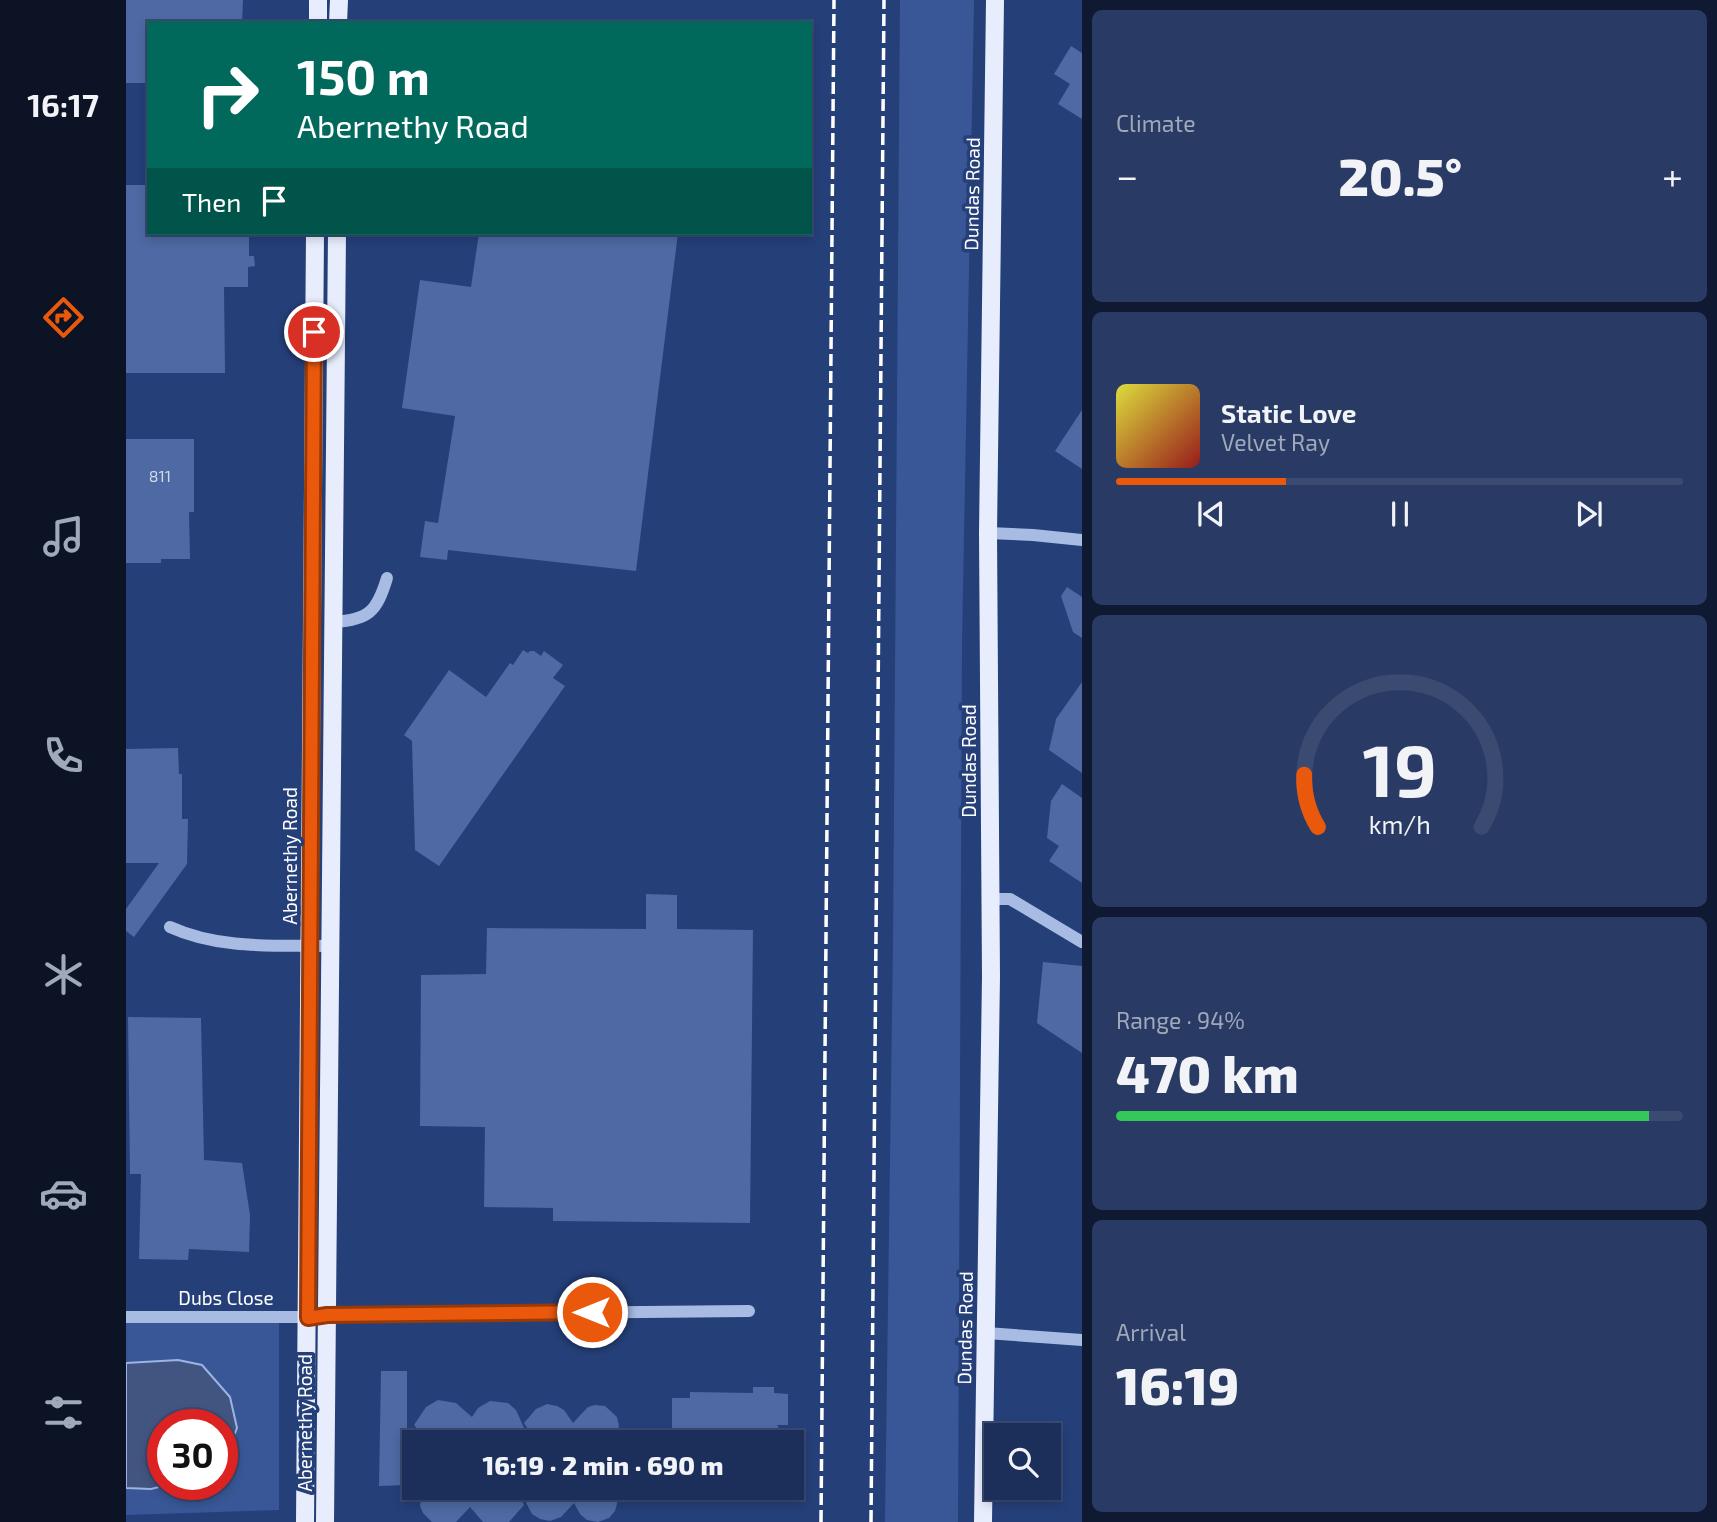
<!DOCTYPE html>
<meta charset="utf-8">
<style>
:root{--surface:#1c2f5b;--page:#293b64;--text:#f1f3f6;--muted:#a0a9bb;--line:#3a4a71;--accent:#ea580c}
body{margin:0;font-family:"Exo 2",sans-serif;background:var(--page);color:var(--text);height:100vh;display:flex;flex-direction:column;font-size:26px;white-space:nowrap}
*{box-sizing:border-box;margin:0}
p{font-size:23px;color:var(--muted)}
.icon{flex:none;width:38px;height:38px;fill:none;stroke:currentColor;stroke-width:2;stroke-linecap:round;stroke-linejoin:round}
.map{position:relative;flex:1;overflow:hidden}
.details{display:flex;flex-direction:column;gap:10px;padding:10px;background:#0f1a32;width:635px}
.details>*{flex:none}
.guide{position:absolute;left:21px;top:21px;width:665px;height:214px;border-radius:0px;box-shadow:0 4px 10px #0003,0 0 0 2px var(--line);background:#00695c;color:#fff;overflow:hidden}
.controls{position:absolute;left:858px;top:1423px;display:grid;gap:14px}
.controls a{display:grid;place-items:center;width:77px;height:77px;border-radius:0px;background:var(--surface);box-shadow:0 4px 10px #0003,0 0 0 2px var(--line);font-size:35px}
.speed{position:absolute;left:21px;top:1409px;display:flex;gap:14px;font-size:35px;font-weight:700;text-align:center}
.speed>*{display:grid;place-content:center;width:91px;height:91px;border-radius:50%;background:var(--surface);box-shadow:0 4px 10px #0003,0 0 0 2px var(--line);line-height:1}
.speed .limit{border:10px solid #d22;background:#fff;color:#111}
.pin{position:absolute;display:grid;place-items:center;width:60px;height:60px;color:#fff;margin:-30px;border:4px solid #fff;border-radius:50%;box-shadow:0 2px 7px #0007}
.me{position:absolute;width:77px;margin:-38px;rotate:270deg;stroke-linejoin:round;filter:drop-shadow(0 0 5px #0008)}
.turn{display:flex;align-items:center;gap:24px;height:147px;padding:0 35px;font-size:32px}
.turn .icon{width:91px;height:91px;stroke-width:2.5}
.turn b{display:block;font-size:49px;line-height:60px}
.then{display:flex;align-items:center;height:66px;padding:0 35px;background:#0003;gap:14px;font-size:26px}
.big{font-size:52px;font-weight:800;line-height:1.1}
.details .widget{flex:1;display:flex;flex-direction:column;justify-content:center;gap:10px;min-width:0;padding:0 24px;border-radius:10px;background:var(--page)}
.details .dial{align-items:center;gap:0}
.dial svg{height:182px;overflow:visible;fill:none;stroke:var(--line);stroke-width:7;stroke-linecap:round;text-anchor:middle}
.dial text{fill:var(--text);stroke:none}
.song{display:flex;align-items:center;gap:21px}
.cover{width:84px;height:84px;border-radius:10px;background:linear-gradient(135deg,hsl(60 70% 55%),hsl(0 70% 35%))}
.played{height:7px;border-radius:4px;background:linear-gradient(90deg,var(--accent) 30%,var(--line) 30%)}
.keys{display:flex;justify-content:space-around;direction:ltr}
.heat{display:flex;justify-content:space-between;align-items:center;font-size:38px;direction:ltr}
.charge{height:10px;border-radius:5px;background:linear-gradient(90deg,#34c759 94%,var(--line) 0)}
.trip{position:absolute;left:276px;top:1430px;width:402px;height:70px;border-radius:0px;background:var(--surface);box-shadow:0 4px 10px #0003,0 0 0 2px var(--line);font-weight:800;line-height:70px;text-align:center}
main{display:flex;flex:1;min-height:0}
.tabs{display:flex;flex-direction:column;width:126px;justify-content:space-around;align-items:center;background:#0b1324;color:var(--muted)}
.tabs .icon{width:49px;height:49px}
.tabs .current{color:var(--accent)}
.tabs b{font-size:32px;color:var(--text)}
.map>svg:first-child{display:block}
</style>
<main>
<nav class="tabs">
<b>16:17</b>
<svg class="icon current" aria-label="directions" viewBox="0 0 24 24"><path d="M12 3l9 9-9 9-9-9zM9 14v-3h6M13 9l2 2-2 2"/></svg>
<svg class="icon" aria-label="music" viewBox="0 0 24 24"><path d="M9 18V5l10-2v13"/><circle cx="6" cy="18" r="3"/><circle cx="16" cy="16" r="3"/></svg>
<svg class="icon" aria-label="phone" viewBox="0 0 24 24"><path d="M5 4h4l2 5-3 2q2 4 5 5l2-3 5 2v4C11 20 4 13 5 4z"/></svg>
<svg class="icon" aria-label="climate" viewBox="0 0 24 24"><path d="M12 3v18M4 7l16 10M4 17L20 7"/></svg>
<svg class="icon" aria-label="car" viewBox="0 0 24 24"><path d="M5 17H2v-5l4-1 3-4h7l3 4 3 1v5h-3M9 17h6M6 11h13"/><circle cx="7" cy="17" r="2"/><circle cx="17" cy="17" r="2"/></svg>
<svg class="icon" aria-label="filters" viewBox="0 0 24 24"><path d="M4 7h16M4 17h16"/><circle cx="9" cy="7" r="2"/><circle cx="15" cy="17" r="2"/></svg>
</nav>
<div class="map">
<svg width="956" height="1522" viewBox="0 0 956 1522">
<rect width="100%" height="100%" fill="#253f79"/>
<!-- green -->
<g fill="#395797" fill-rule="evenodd">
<polygon points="774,0 848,0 836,644 832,1522 759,1522 767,942"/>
<path d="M0 1317H153V1510L0 1515ZM37 1424H96V1484H37Z"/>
</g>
<!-- water -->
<polygon fill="#425580" stroke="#9cb4e4" stroke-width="2" points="52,1360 76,1365 104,1397 111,1428 102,1451 96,1455 96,1424 37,1424 37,1484 45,1484 25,1489 0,1488 0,1363"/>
<!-- building -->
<g fill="#4e69a3">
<polygon points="0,0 117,0 116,23 23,23 23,83 0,83"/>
<polygon points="945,46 956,53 956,119 932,104 944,84 928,74"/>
<polygon points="0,185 23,185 23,233 123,233 123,256 128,256 129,266 122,267 122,287 98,287 99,373 0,373"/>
<polygon points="353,233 552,233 510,571 322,550 321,560 294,557 299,521 312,523 329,416 276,408 294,280 345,287"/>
<polygon points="956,410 956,469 929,451"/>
<polygon points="0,439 68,439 68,512 63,512 64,559 35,559 35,563 0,563"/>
<polygon points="941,587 956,597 956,638 947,632 935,596"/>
<polygon points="397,650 402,653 404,651 408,651 415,656 418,651 437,665 427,678 439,686 313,866 289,850 286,741 278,735 323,670 360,697 384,663 387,665"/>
<polygon points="956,682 956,773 923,750 930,719"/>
<polygon points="52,748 53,774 56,774 56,819 62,819 61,864 8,937 0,931 0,909 33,863 0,863 0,749"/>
<polygon points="936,784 956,798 956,883 923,861 933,846 921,838 925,801"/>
<polygon points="520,894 551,895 551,929 627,930 624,1223 427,1221 427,1208 358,1207 359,1127 294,1126 295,975 360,974 361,928 520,929"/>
<polygon points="917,962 956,966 956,1053 911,1023"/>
<polygon points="2,1017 75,1018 78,1160 116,1163 124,1215 123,1252 63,1249 62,1260 13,1259 15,1174 4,1174"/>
<polygon points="255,1371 281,1371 281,1485 253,1486"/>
<polygon points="627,1387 648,1387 648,1393 662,1394 662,1425 651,1425 662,1442 552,1442 560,1429 546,1429 546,1398 564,1398 564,1392 627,1393"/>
<polygon points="312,1400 330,1403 346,1417 352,1408 364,1401 382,1403 390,1410 398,1428 387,1442 353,1442 344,1430 334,1442 302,1442 288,1425 300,1407"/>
<polygon points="421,1404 431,1406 438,1410 447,1423 462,1407 469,1405 479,1406 491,1417 493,1426 490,1437 485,1442 457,1442 449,1429 437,1442 410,1442 398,1423 410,1409"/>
<polygon points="297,1488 338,1488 343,1498 350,1488 390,1488 398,1505 383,1522 357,1522 344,1507 330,1522 306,1522 297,1513 294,1506"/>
<polygon points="405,1488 440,1488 446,1497 453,1488 487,1488 492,1500 489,1511 483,1518 472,1522 461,1520 454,1514 448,1503 435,1517 424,1521 414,1519 406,1514 397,1497"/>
</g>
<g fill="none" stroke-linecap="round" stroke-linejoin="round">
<!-- minor -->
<g stroke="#a8bbe3" stroke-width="12">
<polyline points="862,533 907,535 956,540"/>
<path d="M208 622C243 620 251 611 261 578"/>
<polyline points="865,899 884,899 956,942"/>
<path d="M44 927C94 950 152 945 206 946"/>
<polyline points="0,1317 182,1317 200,1315 623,1311"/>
<polyline points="860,1333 956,1340"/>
</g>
<!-- major -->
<g stroke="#e7edfc" stroke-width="18">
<polyline points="192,23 192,0"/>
<polyline points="212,23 213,0"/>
<polyline points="179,1522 189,233"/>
<polyline points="199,1522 211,233"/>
<polyline points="857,1522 865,976 862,533 869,0"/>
</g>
<!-- rail -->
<g stroke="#fff" stroke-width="3.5" stroke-dasharray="12 5" stroke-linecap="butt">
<polyline points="695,1522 708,0"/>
<polyline points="745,1522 758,0"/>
</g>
</g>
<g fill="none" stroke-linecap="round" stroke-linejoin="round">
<!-- route casing -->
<g stroke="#983908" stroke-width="18">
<polyline id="route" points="188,332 182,1318 201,1315 466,1312"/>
</g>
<!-- route -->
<use href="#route" stroke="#ea580c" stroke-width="12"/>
</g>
<g text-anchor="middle" stroke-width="7" stroke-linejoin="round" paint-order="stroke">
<!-- number labels -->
<g font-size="16" fill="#d3dae8">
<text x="34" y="482">811</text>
</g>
<!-- street labels -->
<g font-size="19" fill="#fff" stroke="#253f79">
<text transform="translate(846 194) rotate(-89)" y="7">Dundas Road</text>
<text transform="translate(843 761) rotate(-90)" y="7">Dundas Road</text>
<text transform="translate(164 856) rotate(-90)" y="7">Abernethy Road</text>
<text x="100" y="1305">Dubs Close</text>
<text transform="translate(839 1328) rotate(-89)" y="7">Dundas Road</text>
<text transform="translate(179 1423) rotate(-90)" y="7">Abernethy Road</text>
</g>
</g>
</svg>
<div class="controls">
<a><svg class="icon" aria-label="search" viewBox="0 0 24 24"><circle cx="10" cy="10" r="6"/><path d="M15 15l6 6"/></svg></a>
</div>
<div class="speed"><div class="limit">30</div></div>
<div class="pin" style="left:188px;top:332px;background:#d93025"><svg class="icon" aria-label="arrive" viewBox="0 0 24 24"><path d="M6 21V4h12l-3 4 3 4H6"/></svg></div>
<svg class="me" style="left:466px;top:1312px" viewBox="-20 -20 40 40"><circle r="17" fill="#ea580c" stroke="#fff" stroke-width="3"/><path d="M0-11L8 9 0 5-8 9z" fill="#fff"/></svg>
<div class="trip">16:19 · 2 min · 690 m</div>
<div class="guide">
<div class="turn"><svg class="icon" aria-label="right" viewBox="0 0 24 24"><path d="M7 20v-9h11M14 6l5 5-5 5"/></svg><div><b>150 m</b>Abernethy Road</div></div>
<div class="then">Then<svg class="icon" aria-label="arrive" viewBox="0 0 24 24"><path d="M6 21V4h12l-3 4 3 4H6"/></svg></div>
</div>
</div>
<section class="details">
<div class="widget"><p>Climate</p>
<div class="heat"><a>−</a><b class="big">20.5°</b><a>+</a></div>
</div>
<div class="widget">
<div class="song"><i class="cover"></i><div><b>Static Love</b><p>Velvet Ray</p></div></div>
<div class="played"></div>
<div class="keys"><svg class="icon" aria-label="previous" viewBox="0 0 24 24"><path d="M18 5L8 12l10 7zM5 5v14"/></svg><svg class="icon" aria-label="pause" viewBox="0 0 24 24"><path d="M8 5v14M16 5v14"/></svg><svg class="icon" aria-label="next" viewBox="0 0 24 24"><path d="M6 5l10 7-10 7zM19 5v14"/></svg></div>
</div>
<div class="widget dial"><svg viewBox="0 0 100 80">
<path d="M14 69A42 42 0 1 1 86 69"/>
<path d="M14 69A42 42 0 0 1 8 46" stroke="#ea580c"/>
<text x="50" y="56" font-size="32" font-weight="700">19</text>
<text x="50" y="72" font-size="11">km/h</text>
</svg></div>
<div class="widget"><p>Range · 94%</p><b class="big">470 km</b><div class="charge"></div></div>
<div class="widget"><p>Arrival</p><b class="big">16:19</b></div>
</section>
</main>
